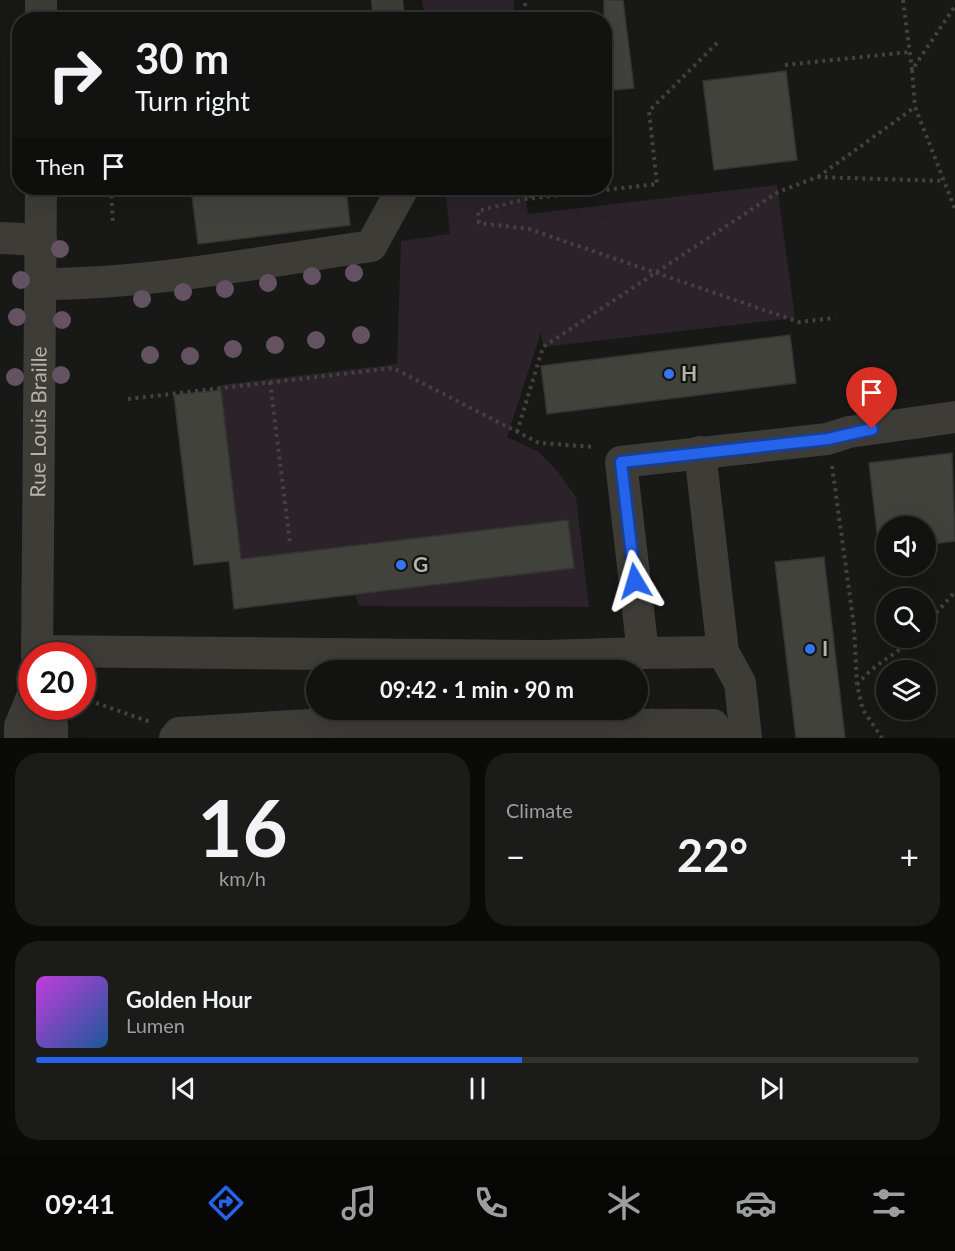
<!DOCTYPE html>
<meta charset="utf-8">
<style>
:root{--surface:#121210;--page:#1b1b19;--text:#f1f3f6;--muted:#9c9e9f;--line:#313230;--accent:#2563eb}
body{margin:0;font-family:Lato,sans-serif;background:var(--page);color:var(--text);height:100vh;display:flex;flex-direction:column;font-size:22px;white-space:nowrap}
*{box-sizing:border-box;margin:0}
p{font-size:20px;color:var(--muted)}
.icon{flex:none;width:33px;height:33px;fill:none;stroke:currentColor;stroke-width:2;stroke-linecap:round;stroke-linejoin:round}
.map{position:relative;height:738px;overflow:hidden}
.panel{display:flex;flex-direction:column;gap:15px;padding:15px;background:#0a0a09;flex:1}
.panel>*{flex:none}
.banner{position:absolute;left:12px;top:12px;width:600px;height:183px;border-radius:24px;box-shadow:0 6px 24px #0002,0 0 0 2px var(--line);background:#121210;color:var(--text);overflow:hidden}
.controls{position:absolute;left:876px;top:516px;display:grid;gap:12px}
.controls a{display:grid;place-items:center;width:60px;height:60px;border-radius:50%;background:var(--surface);box-shadow:0 6px 24px #0002,0 0 0 2px var(--line);font-size:30px}
.speed{position:absolute;left:18px;top:642px;display:flex;gap:12px;font-size:30px;font-weight:700;text-align:center}
.speed>*{display:grid;place-content:center;width:78px;height:78px;border-radius:50%;background:var(--surface);box-shadow:0 6px 24px #0002,0 0 0 2px var(--line);line-height:1}
.speed .limit{border:9px solid #d22;background:#fff;color:#111}
.pin{position:absolute;display:grid;place-items:center;width:51px;height:51px;color:#fff;margin:-62px -26px;border-radius:50% 50% 50% 0;rotate:-45deg;box-shadow:0 0 6px #0007}
.pin .icon{rotate:45deg}
.me{position:absolute;width:66px;margin:-33px;rotate:353deg;stroke-linejoin:round;filter:drop-shadow(0 0 4px #0008)}
.turn{display:flex;align-items:center;gap:21px;height:126px;padding:0 24px;font-size:27px}
.turn .icon{width:78px;height:78px;stroke-width:2.5}
.turn b{display:block;font-size:42px;line-height:51px}
.then{display:flex;align-items:center;height:57px;padding:0 24px;background:#0003;gap:12px;font-size:22px}
.big{font-size:45px;font-weight:700;line-height:1.1}
.panel .card{flex:1;display:flex;flex-direction:column;justify-content:center;gap:9px;min-width:0;padding:0 21px;border-radius:24px;background:var(--page)}
.panel .dial{align-items:center;gap:0}
.dial b{font-size:78px;line-height:1}
.song{display:flex;align-items:center;gap:18px}
.cover{width:72px;height:72px;border-radius:9px;background:linear-gradient(135deg,hsl(290 70% 55%),hsl(210 70% 35%))}
.played{height:6px;border-radius:3px;background:linear-gradient(90deg,var(--accent) 55%,var(--line) 55%)}
.keys{display:flex;justify-content:space-around;direction:ltr}
.heat{display:flex;justify-content:space-between;align-items:center;font-size:33px;direction:ltr}
.panel .tiles{flex:1;display:grid;gap:15px;grid-template-columns:1fr 1fr}
.card:last-child{grid-column:span 2}
.trip{position:absolute;left:306px;top:660px;width:342px;height:60px;border-radius:30px;background:var(--surface);box-shadow:0 6px 24px #0002,0 0 0 2px var(--line);font-weight:700;line-height:60px;text-align:center}
.tab-bar{display:flex;height:96px;justify-content:space-around;align-items:center;background:#070706;color:var(--muted)}
.tab-bar .icon{width:42px;height:42px}
.tab-bar .active{color:var(--accent)}
.tab-bar b{font-size:27px;color:var(--text)}
.map>svg:first-child{display:block}
</style>
<div class="map">
<svg width="955" height="738" viewBox="0 0 955 738">
<rect width="100%" height="100%" fill="#181816"/>
<!-- green -->
<g fill="#2b222a">
<polygon points="422,0 514,0 514,19 425,19"/>
<polygon points="777,185 795,318 543,347 541,332 507,437 539,452 559,473 576,497 589,607 359,606 355,594 574,568 241,559 220,385 397,364 401,241 450,234 445,188 524,188 528,214"/>
</g>
<!-- building -->
<g fill="#42423d" stroke="#343430" stroke-width="1.5">
<polygon points="604,0 623,0 634,88 604,91"/>
<polygon points="786,71 797,160 714,170 703,81"/>
<polygon points="191,188 346,188 350,225 198,244"/>
<polygon points="790,335 796,383 547,414 541,366"/>
<polygon points="221,390 241,559 568,520 574,568 234,609 229,561 194,565 174,395"/>
<polygon points="952,453 955,541 926,545 926,526 886,526 886,549 879,550 869,463"/>
<polygon points="824,557 845,738 796,738 775,562"/>
</g>
<g fill="none" stroke-linecap="round" stroke-linejoin="round">
<!-- path -->
<g stroke="#44423d" stroke-width="4" stroke-dasharray="3 4.5" stroke-linecap="butt">
<polyline points="903,0 912,70 955,6"/>
<polyline points="519,20 527,0"/>
<polyline points="717,43 649,111 657,184 526,199 478,211 479,223 529,229 799,322 835,318"/>
<polyline points="785,65 910,52"/>
<polyline points="912,70 915,107 955,209"/>
<polyline points="818,177 915,107"/>
<polyline points="111,188 113,224"/>
<polyline points="530,188 531,198"/>
<polyline points="270,382 290,543"/>
<polyline points="128,399 393,368 539,443 595,447"/>
<polyline points="517,432 543,347 778,192 817,177 945,181"/>
<polyline points="832,466 854,626 857,685 863,710 882,738"/>
<polyline points="926,624 955,592"/>
<path d="M857 685C875 662 894 657 913 638"/>
<polyline points="82,698 150,722"/>
</g>
<!-- minor -->
<g stroke="#3d3c37" stroke-width="32">
<polyline points="387,0 389,20"/>
<polyline points="41,20 41,0"/>
<polyline points="0,238 41,240"/>
<path d="M40 284C151 284 262 262 371 246L403 188"/>
<polyline points="37,651 544,656 643,653 621,462 827,439 849,432 955,417"/>
<polyline points="723,652 740,683 746,738"/>
<polyline points="643,653 723,652 700,452"/>
<path id="s1" d="M37 656 41 188"/>
<polyline points="45,706 52,726 52,738"/>
<polyline points="20,738 20,726 32,697"/>
<polyline points="175,738 179,733 325,724 713,725 714,738"/>
</g>
</g>
<!-- trees -->
<g fill="#645162">
<circle cx="60" cy="249" r="9"/>
<circle cx="354" cy="273" r="9"/>
<circle cx="312" cy="276" r="9"/>
<circle cx="21" cy="280" r="9"/>
<circle cx="268" cy="283" r="9"/>
<circle cx="225" cy="289" r="9"/>
<circle cx="183" cy="292" r="9"/>
<circle cx="142" cy="299" r="9"/>
<circle cx="17" cy="317" r="9"/>
<circle cx="62" cy="320" r="9"/>
<circle cx="361" cy="335" r="9"/>
<circle cx="316" cy="340" r="9"/>
<circle cx="275" cy="345" r="9"/>
<circle cx="233" cy="349" r="9"/>
<circle cx="150" cy="355" r="9"/>
<circle cx="190" cy="356" r="9"/>
<circle cx="61" cy="375" r="9"/>
<circle cx="15" cy="377" r="9"/>
</g>
<g fill="none" stroke-linecap="round" stroke-linejoin="round">
<!-- route casing -->
<g stroke="#184099" stroke-width="15">
<polyline id="route" points="635,581 621,462 828,439 872,429"/>
</g>
<!-- route -->
<use href="#route" stroke="#2563eb" stroke-width="10"/>
</g>
<!-- markers -->
<g fill="#3674f0" stroke="#131311" stroke-width="2">
<circle cx="669" cy="374" r="6"/>
<circle cx="401" cy="565" r="6"/>
<circle cx="810" cy="649" r="6"/>
</g>
<g text-anchor="middle" stroke-width="4.5" stroke-linejoin="round" paint-order="stroke">
<!-- poi labels -->
<g font-size="21" font-weight="bold" fill="#b8b3a8" stroke="#131311" text-anchor="start">
<text x="681" y="381">H</text>
<text x="413" y="572">G</text>
<text x="822" y="656">I</text>
</g>
<!-- street labels -->
<g font-size="21" fill="#b8b3a8" stroke="#131311">
<text dy="7" stroke="none"><textPath href="#s1" startOffset="234">Rue Louis Braille</textPath></text>
</g>
</g>
</svg>
<div class="controls">
<a><svg class="icon" aria-label="sound" viewBox="0 0 24 24"><path d="M4 9h4l5-4v14l-5-4H4zM17 9q2 3 0 6"/></svg></a>
<a><svg class="icon" aria-label="search" viewBox="0 0 24 24"><circle cx="10" cy="10" r="6"/><path d="M15 15l6 6"/></svg></a>
<a><svg class="icon" aria-label="layers" viewBox="0 0 24 24"><path d="M12 4l9 5-9 5-9-5zM3 14l9 5 9-5"/></svg></a>
</div>
<div class="speed"><div class="limit">20</div></div>
<div class="pin" style="left:872px;top:429px;background:#d93025"><svg class="icon" aria-label="arrive" viewBox="0 0 24 24"><path d="M6 21V4h12l-3 4 3 4H6"/></svg></div>
<svg class="me" style="left:635px;top:581px" viewBox="-20 -20 40 40"><path d="M0-17L14 15 0 8-14 15z" fill="#2563eb" stroke="#fff" stroke-width="4"/></svg>
<div class="trip">09:42 · 1 min · 90 m</div>
<div class="banner">
<div class="turn"><svg class="icon" aria-label="right" viewBox="0 0 24 24"><path d="M7 20v-9h11M14 6l5 5-5 5"/></svg><div><b>30 m</b>Turn right</div></div>
<div class="then">Then<svg class="icon" aria-label="arrive" viewBox="0 0 24 24"><path d="M6 21V4h12l-3 4 3 4H6"/></svg></div>
</div>
</div>
<section class="panel">
<div class="tiles">
<div class="card dial"><b>16</b><p>km/h</p></div>
<div class="card"><p>Climate</p>
<div class="heat"><a>−</a><b class="big">22°</b><a>+</a></div>
</div>
<div class="card">
<div class="song"><i class="cover"></i><div><b>Golden Hour</b><p>Lumen</p></div></div>
<div class="played"></div>
<div class="keys"><svg class="icon" aria-label="previous" viewBox="0 0 24 24"><path d="M18 5L8 12l10 7zM5 5v14"/></svg><svg class="icon" aria-label="pause" viewBox="0 0 24 24"><path d="M8 5v14M16 5v14"/></svg><svg class="icon" aria-label="next" viewBox="0 0 24 24"><path d="M6 5l10 7-10 7zM19 5v14"/></svg></div>
</div>
</div>
</section>
<nav class="tab-bar">
<b>09:41</b>
<svg class="icon active" aria-label="directions" viewBox="0 0 24 24"><path d="M12 3l9 9-9 9-9-9zM9 14v-3h6M13 9l2 2-2 2"/></svg>
<svg class="icon" aria-label="music" viewBox="0 0 24 24"><path d="M9 18V5l10-2v13"/><circle cx="6" cy="18" r="3"/><circle cx="16" cy="16" r="3"/></svg>
<svg class="icon" aria-label="phone" viewBox="0 0 24 24"><path d="M5 4h4l2 5-3 2q2 4 5 5l2-3 5 2v4C11 20 4 13 5 4z"/></svg>
<svg class="icon" aria-label="climate" viewBox="0 0 24 24"><path d="M12 3v18M4 7l16 10M4 17L20 7"/></svg>
<svg class="icon" aria-label="car" viewBox="0 0 24 24"><path d="M5 17H2v-5l4-1 3-4h7l3 4 3 1v5h-3M9 17h6M6 11h13"/><circle cx="7" cy="17" r="2"/><circle cx="17" cy="17" r="2"/></svg>
<svg class="icon" aria-label="filters" viewBox="0 0 24 24"><path d="M4 7h16M4 17h16"/><circle cx="9" cy="7" r="2"/><circle cx="15" cy="17" r="2"/></svg>
</nav>
